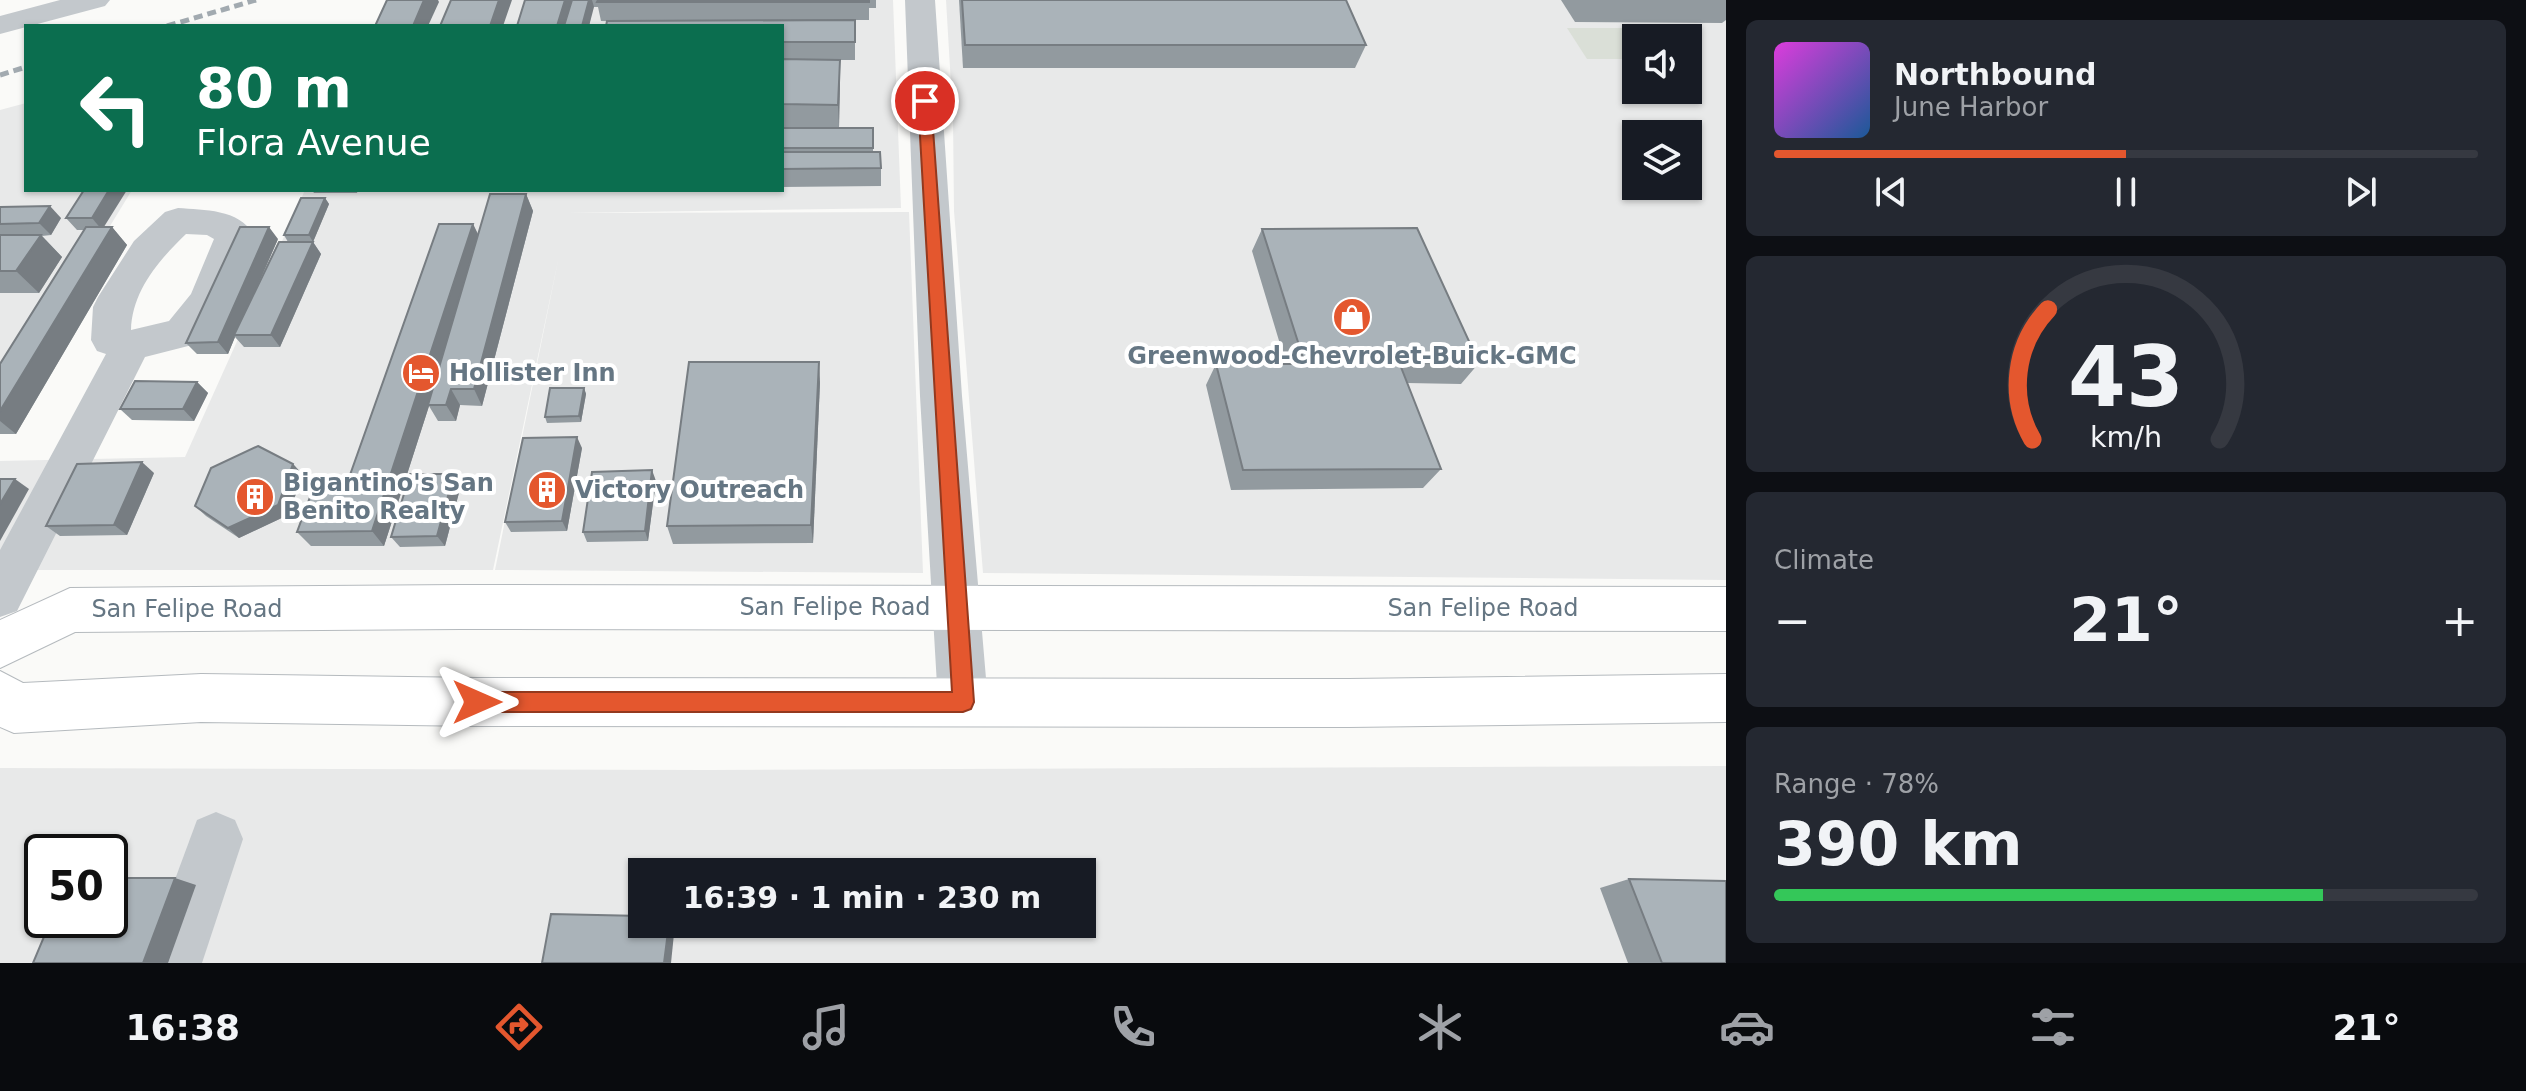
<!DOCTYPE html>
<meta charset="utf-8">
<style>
:root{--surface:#171b24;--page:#242831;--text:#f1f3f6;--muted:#9ea1a6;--line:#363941;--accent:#e4572e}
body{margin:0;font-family:"DejaVu Sans",sans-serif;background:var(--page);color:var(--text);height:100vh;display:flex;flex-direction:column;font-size:30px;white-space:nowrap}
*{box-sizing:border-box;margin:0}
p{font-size:26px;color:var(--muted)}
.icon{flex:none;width:44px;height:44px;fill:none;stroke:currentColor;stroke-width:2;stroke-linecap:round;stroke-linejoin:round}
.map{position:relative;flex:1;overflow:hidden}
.drawer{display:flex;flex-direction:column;gap:20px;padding:20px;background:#0d0f14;width:800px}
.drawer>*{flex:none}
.banner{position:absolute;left:24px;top:24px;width:760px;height:168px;border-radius:0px;box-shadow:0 2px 6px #0004;background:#0b6e4f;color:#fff;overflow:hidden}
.buttons{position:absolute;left:1622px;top:24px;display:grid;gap:16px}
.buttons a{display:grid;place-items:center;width:80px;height:80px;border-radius:0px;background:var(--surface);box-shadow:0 2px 6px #0004;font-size:40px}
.speed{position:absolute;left:24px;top:834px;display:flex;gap:16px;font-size:40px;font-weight:700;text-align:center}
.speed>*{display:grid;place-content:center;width:104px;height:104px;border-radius:50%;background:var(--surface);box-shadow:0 2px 6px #0004;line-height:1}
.speed .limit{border:4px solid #111;border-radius:12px;background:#fff;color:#111}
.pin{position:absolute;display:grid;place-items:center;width:68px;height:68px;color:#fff;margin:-34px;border:4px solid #fff;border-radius:50%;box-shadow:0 2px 8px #0007}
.me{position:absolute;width:88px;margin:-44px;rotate:90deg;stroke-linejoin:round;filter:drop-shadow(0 0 6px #0008)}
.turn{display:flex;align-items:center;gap:28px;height:168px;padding:0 40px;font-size:36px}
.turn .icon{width:104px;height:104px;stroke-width:2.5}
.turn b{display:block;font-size:56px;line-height:68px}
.big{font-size:60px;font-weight:600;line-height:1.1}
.drawer .card{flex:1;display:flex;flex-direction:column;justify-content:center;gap:12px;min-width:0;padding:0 28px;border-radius:12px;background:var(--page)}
.drawer .dial{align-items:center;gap:0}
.dial svg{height:208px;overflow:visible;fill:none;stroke:var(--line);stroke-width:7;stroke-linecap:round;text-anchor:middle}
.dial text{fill:var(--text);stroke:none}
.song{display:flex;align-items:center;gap:24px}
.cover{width:96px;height:96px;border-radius:12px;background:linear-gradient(135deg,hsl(300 70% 55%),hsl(210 70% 35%))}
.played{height:8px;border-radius:4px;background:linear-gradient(90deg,var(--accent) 50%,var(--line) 50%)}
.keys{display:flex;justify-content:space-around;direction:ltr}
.heat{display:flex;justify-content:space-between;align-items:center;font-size:44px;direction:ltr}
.charge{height:12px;border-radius:6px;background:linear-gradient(90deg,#34c759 78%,var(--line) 0)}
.trip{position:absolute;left:628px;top:858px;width:468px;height:80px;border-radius:0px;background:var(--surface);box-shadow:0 2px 6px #0004;font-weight:600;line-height:80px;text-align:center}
.tab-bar{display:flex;height:128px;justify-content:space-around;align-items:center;background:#090b0e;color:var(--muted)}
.tab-bar .icon{width:56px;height:56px}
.tab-bar .active{color:var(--accent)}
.tab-bar b{font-size:36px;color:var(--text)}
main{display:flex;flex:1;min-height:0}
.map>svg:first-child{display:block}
</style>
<main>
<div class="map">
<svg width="1726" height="963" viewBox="0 0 1726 963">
<rect width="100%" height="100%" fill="#fafaf8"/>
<!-- built -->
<g fill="#e8e9e9" fill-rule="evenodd">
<polygon points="401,0 893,0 901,208 567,213 909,212 923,573 495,570 559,256 493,570 0,570 0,461 185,457 305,190 782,190 782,26 379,26"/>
<path d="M946 0H1726V580L983 573 954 211 953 118ZM1636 38H1688V90H1636ZM1636 134H1688V186H1636Z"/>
<polygon points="26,103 26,190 132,190 0,406 0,110"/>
<path d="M1726 766V963H0V768L708 770ZM42 852H110V920H42ZM642 872H1082V924H642Z"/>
</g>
<!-- green -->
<polygon fill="#dadfd7" points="1567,28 1626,28 1636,42 1636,59 1587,59"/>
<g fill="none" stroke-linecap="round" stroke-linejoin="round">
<!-- major casing -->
<g stroke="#b5babe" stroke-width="2">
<g id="major">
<polygon points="460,585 1726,587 1726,631 460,629 75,632 0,668 0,620 70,588"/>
<polygon points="0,671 23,683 201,674 477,678 1349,679 1726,674 1726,722 1349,727 477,726 201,722 14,733 0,727"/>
</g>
</g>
<!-- minor -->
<g fill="#c3c8cc" fill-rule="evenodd">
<polygon points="60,0 110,0 105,6 0,34 0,16"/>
<polygon points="905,0 935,0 962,396 988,702 981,719 963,726 945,719 938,702 920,396"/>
<path d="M178 208C204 210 239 209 253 234L226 300 196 344 145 357 17 611 0 617V550L106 354 97 351 91 340 93 307 98 297 134 241 165 212ZM186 234 207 235 214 239 191 294 169 321 131 330C132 291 159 260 186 234Z"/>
<polygon points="216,812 235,820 243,839 202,963 144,963 197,820"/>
</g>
<!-- major -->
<use href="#major" fill="#fff" fill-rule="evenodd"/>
<!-- rail -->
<g stroke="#a2aab0" stroke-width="5" stroke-dasharray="9 5" stroke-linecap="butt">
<polyline points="167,26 256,0"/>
<polyline points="0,75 26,67"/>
</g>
</g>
<!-- wall -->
<g fill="#929a9f">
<polygon points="525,0 876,0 876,8 869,8 869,20 855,20 855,60 840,60 839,127 782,127 782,26 601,21 598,7 593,7 589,26"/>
<polygon points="959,0 1346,0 1366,45 1355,68 963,68"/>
<polygon points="1561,0 1726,0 1726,20 1722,23 1575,22"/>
<polygon points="782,128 873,128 873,152 881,168 881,186 782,187"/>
<polygon points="84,190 104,227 112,227 127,245 16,434 0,434 0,364 85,230 77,230 66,218"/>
<polygon points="312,190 358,190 357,193 314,193"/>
<polygon points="369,190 480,190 479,192 370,191"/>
<polygon points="526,194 533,211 482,406 460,405 456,421 438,421 429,406 384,546 311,546 297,532 345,489 473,224 478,234"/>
<polygon points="325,198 329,204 313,242 288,242 284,235"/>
<polygon points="0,207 61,218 51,235 42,236 62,257 39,293 0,293"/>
<polygon points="1262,229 1479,363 1461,384 1407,383 1441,469 1423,488 1231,490 1206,385 1216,364 1286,364 1252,251"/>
<polygon points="278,239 253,296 313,242 321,254 280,347 244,347 235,337 228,354 197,354 186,343"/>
<polygon points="197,382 208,393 194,421 132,420 120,409"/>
<polygon points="820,382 813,543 673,544 667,526"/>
<polygon points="584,388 586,394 581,422 547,423 545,417"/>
<polygon points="582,448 567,531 511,532 505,522"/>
<polygon points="293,464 303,475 288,515 239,538 206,516 195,506"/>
<polygon points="154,473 127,535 60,536 46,526"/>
<polygon points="656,481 648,541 587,542 583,532"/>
<polygon points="461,485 445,546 400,547 391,537"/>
<polygon points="1629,879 1726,963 1628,963 1600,888"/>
</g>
<!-- shaded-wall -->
<g fill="#777d82">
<polygon points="424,0 438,0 439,2 428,26 413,26"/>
<polygon points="499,0 512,0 503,26 490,26"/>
<polygon points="565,0 575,0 568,26 557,26"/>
<polygon points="589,0 592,0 594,7 589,26 582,26"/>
<polygon points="840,60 840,82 839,127 838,105"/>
<polygon points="109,190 127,190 102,230 92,218"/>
<polygon points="526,194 533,211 482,406 474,389"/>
<polygon points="325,198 329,204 313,242 309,235"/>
<polygon points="50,206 61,218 51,235 39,223"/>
<polygon points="473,224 481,241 428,405 429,406 384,546 372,531"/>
<polygon points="112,227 127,245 16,434 0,421 0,411"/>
<polygon points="269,227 278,239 236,335 234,335 235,337 228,354 218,342"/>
<polygon points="41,235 62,257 39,293 16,271"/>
<polygon points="313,242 321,254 280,347 271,335"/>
<polygon points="819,362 820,382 813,543 811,525"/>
<polygon points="197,382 208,393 194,421 183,409"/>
<polygon points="584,388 586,394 581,422 579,416"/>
<polygon points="451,389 460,405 456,421 446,405"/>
<polygon points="577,437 582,448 567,531 562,521"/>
<polygon points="142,462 154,473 127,535 114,525"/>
<polygon points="293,464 303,475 288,515 239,538 228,528"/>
<polygon points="652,470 656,481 648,541 645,531"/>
<polygon points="454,474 461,485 445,546 437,536"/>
<polygon points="15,479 29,489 0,541 0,504"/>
<polygon points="175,878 196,885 168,963 143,963"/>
<polygon points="669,924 675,924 671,963 664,963"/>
</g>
<!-- building -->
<g fill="#aab3b9" stroke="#777d82" stroke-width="2">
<polygon points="387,0 424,0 413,26 375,26"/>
<polygon points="451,0 499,0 490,26 440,26"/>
<polygon points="525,0 565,0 557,26 517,26"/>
<polygon points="572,0 589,0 582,26 564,26"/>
<polygon points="598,0 869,0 869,2 597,2"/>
<polygon points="962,0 1346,0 1366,45 965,45"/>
<polygon points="855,20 855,42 782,42 782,26 606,26 607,21"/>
<polygon points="782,59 840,60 838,105 782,104"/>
<rect x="782" y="128" width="91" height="20"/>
<polygon points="782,152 880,152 881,168 782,169"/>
<polygon points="84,190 109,190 92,218 66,218"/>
<polygon points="490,194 526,194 474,389 451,389 446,405 428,405"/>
<polygon points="301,198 325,198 309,235 284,235"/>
<polygon points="50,206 39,223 0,224 0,207"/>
<polygon points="439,224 473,224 372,531 297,532 313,489 345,489"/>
<polygon points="86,227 112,227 0,411 0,364"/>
<polygon points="240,227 269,227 218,342 186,343"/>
<polygon points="1417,228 1479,363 1399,362 1441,469 1243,470 1216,364 1305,364 1262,229"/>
<polygon points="0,235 41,235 16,271 0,271"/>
<polygon points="279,242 313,242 271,335 234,335"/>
<polygon points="689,362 819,362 811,525 667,526"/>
<polygon points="135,381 197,382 183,409 120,409"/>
<polygon points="550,388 584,388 579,416 545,417"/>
<polygon points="577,437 562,521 505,522 523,438"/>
<polygon points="258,446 293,464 278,505 228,528 195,506 211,468"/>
<polygon points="142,462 114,525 46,526 77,464"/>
<polygon points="652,470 645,531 583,532 592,472"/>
<polygon points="410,474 454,474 437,536 391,537"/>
<polygon points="0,479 15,479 0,504"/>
<polygon points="110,878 175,878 143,963 33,963 51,920 110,920"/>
<polygon points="1629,879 1726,881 1726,963 1662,963"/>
<polygon points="551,914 642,916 642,924 669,924 664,963 542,963"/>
</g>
<!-- route -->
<polygon fill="#e4572e" stroke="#94391e" stroke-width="2" points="925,97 931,101 974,702 971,709 963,712 477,712 469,710 466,702 469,695 477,692 952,692 918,101"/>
<!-- icons -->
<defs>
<g id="shop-disc" transform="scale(2)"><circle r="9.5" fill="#e4572e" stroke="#fff"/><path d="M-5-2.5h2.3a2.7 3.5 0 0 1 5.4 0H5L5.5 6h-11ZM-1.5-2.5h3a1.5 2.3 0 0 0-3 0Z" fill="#fff"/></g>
<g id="hotel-disc" transform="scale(2)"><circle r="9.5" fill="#e4572e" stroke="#fff"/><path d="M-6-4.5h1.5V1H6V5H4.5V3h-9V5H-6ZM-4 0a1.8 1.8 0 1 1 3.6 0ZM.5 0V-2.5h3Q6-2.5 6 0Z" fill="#fff"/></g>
<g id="building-disc" transform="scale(2)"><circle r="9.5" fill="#e4572e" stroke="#fff"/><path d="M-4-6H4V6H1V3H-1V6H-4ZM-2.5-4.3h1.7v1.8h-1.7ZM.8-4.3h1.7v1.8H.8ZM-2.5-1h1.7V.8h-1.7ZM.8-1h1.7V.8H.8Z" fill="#fff"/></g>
</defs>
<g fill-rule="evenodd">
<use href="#shop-disc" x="1352" y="317"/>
<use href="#hotel-disc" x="421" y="373"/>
<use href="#building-disc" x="547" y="490"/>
<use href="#building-disc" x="255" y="497"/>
</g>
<g text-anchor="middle" stroke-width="8" stroke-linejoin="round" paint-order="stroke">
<!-- poi labels -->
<g font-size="24" font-weight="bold" fill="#657683" stroke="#fff" text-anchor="start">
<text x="1352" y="364" text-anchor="middle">Greenwood-Chevrolet-Buick-GMC</text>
<text x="449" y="381">Hollister Inn</text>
<text x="283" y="491">Bigantino's San<tspan x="283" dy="28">Benito Realty</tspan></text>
<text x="575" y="498">Victory Outreach</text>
</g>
<!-- street labels -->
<g font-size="24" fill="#657683" stroke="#fff">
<text x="835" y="615">San Felipe Road</text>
<text x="1483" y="616">San Felipe Road</text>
<text x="187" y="617">San Felipe Road</text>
</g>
</g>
</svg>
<div class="buttons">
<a><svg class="icon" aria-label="sound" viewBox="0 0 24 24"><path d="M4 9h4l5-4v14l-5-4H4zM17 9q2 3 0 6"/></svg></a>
<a><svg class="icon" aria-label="layers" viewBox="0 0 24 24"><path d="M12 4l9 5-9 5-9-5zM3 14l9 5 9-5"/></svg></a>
</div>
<div class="speed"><div class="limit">50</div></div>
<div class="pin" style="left:925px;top:101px;background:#d93025"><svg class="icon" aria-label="arrive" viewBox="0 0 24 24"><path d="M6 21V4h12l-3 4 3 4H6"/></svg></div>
<svg class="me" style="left:477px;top:702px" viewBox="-20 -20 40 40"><path d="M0-17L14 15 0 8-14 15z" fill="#e4572e" stroke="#fff" stroke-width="4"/></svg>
<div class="trip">16:39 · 1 min · 230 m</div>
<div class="banner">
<div class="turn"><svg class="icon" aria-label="left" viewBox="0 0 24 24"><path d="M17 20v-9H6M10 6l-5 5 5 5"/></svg><div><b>80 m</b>Flora Avenue</div></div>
</div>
</div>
<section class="drawer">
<div class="card">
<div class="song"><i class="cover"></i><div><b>Northbound</b><p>June Harbor</p></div></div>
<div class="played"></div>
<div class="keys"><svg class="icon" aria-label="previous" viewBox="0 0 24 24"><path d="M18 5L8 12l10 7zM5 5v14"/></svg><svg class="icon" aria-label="pause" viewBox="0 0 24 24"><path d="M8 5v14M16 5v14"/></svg><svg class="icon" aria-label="next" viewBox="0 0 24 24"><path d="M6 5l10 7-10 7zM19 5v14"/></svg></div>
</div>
<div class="card dial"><svg viewBox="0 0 100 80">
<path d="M14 69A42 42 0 1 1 86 69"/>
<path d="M14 69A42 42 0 0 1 20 19" stroke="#e4572e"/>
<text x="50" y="56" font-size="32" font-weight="700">43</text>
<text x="50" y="72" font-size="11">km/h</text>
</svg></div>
<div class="card"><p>Climate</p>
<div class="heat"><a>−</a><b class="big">21°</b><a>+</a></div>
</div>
<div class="card"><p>Range · 78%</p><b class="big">390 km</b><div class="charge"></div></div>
</section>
</main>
<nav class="tab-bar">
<b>16:38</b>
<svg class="icon active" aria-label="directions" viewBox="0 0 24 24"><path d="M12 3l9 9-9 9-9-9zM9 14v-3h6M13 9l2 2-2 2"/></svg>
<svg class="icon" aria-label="music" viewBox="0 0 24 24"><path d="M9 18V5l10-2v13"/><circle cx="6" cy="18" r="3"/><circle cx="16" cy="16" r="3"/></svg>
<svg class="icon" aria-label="phone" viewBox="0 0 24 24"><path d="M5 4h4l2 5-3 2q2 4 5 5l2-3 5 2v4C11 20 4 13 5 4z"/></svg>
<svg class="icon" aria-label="climate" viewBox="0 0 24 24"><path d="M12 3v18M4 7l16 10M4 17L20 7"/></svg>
<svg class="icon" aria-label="car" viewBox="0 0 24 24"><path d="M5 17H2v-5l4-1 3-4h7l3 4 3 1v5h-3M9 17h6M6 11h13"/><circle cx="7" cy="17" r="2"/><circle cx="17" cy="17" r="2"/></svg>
<svg class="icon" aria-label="filters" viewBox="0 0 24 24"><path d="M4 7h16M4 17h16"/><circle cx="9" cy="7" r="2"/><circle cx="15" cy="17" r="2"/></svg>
<b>21°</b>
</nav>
